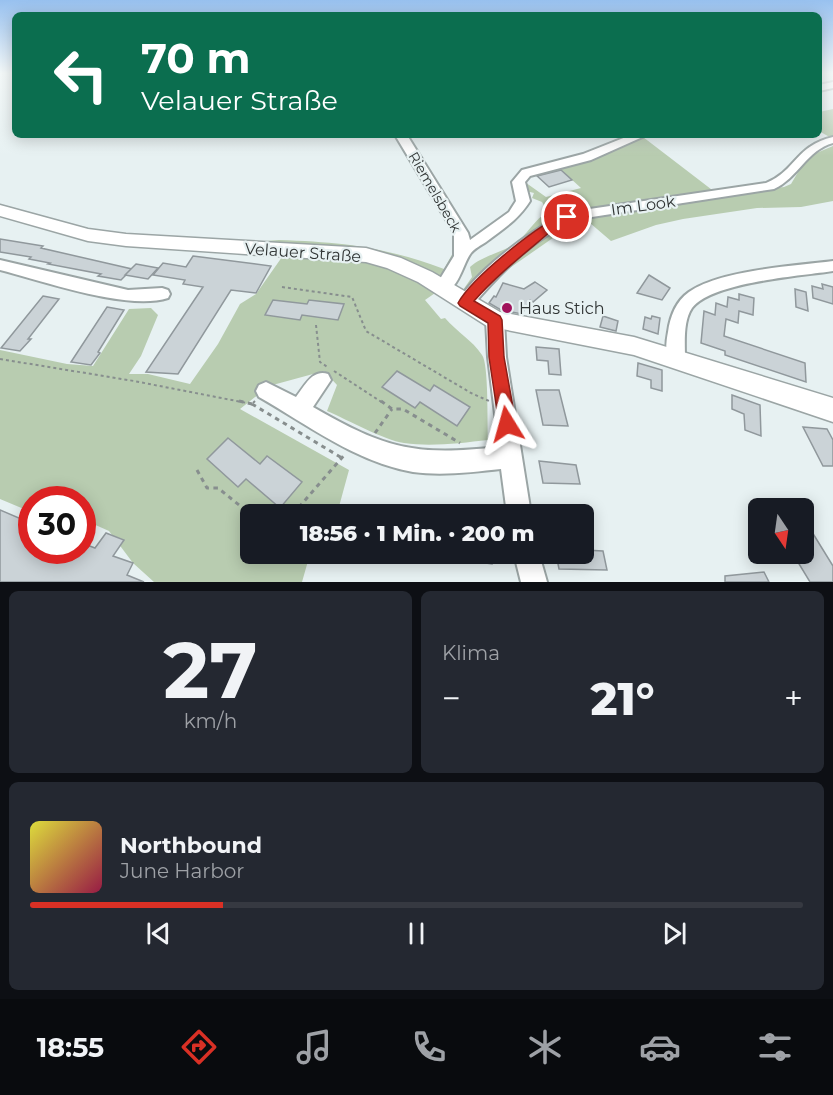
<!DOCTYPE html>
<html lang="de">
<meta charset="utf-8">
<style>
:root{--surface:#171b24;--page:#242831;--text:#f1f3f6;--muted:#9ea1a6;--line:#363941;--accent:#d93025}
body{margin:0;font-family:Montserrat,sans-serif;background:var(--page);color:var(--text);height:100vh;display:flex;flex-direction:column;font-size:22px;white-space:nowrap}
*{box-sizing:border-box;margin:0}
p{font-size:20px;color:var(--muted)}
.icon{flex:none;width:33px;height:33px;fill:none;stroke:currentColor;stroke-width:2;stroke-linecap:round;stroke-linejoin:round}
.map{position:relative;height:582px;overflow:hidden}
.drawer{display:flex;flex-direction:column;gap:9px;padding:9px;background:#0d0f14;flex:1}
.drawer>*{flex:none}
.guide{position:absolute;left:12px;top:12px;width:810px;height:126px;border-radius:9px;box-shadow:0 3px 15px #0003;background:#0b6e4f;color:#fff;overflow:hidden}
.needle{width:39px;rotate:167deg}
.controls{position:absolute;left:748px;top:498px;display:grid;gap:12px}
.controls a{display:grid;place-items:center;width:66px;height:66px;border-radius:9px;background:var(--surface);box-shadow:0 3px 15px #0003;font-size:30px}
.speed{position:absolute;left:18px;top:486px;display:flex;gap:12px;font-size:30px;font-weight:700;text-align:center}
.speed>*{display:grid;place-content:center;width:78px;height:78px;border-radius:50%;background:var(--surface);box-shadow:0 3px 15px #0003;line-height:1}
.speed .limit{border:9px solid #d22;background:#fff;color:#111}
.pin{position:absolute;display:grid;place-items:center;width:51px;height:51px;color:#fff;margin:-26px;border:3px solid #fff;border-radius:50%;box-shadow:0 2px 6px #0007}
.me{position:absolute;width:66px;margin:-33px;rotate:352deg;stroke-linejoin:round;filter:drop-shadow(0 0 4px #0008)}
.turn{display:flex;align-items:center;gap:21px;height:126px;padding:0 30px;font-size:27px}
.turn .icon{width:78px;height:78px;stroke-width:2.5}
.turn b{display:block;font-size:42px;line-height:51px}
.big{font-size:45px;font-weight:800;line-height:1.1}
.drawer .widget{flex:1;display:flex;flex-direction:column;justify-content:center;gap:9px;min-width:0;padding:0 21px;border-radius:9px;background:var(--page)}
.drawer .dial{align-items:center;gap:0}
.dial b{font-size:78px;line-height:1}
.song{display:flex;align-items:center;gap:18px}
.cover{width:72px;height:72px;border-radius:9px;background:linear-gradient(135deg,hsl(60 70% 55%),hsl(340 70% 35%))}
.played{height:6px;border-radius:3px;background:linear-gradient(90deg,var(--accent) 25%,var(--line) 25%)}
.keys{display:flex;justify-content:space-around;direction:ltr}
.heat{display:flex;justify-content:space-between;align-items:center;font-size:33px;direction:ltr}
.drawer .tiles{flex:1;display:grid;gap:9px;grid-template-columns:1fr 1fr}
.widget:last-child{grid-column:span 2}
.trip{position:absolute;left:240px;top:504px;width:354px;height:60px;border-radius:9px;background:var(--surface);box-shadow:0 3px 15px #0003;font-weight:800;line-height:60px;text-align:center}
.tab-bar{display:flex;height:96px;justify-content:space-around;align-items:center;background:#090b0e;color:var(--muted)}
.tab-bar .icon{width:42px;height:42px}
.tab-bar .active{color:var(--accent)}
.tab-bar b{font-size:27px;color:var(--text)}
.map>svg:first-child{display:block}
</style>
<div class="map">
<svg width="833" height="582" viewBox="0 0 833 582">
<rect width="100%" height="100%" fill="#e7f1f2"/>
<!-- green -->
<g fill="#b8ccb0">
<polygon points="833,109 833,139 819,131 819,112"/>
<path d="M643 137 720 196 784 187 791 184 807 157 833 146V201L801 207 757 208 683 219 656 225 611 241 583 217 484 286 472 290H463L472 277 470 267C481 257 499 253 513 245 527 236 534 219 548 212L542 202 532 198 534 193 530 192 524 194 522 180 546 197 581 188 558 167Z"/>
<path d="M279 240C342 242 385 247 444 269L454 251 459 253 441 282 413 267 250 242Z"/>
<path d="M292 254 381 264 438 291 425 300 441 319 445 318C457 332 472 340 482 355 489 364 487 425 488 440 461 443 431 447 404 443 384 440 348 420 327 411L337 385 324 371 269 386 240 409 349 470 337 514H250V554H310L302 582H154L133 563 109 531 91 523 89 531 91 536 83 533 82 500H32L31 512 0 499V350L67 364 93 366 129 309 151 308 158 315 141 356 129 374H148L190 384 218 344 240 304 256 294 282 257Z"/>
</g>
<!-- building -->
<g fill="#cbd3d7" stroke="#90989c" stroke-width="1.5">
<polygon points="561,170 572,180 549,187 537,176"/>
<polygon points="0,239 43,246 41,248 132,269 121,280 98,276 101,274 48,264 50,263 29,259 31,257 0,252"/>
<polygon points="193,256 271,266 256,293 231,290 178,374 146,372 203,287 183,284 185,280 153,275 163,263 186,267"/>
<polygon points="136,264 158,268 148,279 125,275"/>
<polygon points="649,275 670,288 662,300 637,293"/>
<polygon points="535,282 547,290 533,302 530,300 522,314 501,310 489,303 494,296 496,297 503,283 524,289"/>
<polygon points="822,284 833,287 833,304 813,298 812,286 823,289"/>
<polygon points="795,289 806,292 808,311 796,307"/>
<polygon points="739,294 754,298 753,315 739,311 738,323 726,319 724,336 805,363 806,382 725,355 725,351 701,343 704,311 715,315 716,303 727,307 728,297 739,300"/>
<polygon points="43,296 59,299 28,339 31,339 20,351 1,348"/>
<polygon points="273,300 307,304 309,300 344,304 338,320 302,315 300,320 265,315"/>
<polygon points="107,307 124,310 98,352 100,353 91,365 71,362"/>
<polygon points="603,316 618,321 616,331 600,327"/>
<polygon points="652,316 660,318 658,334 643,329 645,317 651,319"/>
<polygon points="536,347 559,349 561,375 549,374 548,361 537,360"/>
<polygon points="638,363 662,370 662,391 651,388 651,380 637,376"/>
<polygon points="397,371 430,391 434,385 470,407 457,426 420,402 415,408 382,387"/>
<polygon points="536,390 559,390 568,426 543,425"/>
<polygon points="732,395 760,405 761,436 745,430 744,414 732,409"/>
<polygon points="803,427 827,429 833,440 833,466 823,466"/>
<polygon points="228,438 260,464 267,456 302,482 280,508 246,479 238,487 207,459"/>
<polygon points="539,461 576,465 580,484 543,483"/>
<polygon points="0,510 26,521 23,525 32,528 32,550 82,550 82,543 95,548 106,533 124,540 113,556 133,563 127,575 144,582 0,582"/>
<polygon points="804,519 833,566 833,582 810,582 793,554 804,554"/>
<polygon points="584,550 603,551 607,570 559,569 556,554 584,554"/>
<polygon points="458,554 492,554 492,564 457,559"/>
<polygon points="764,572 769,582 725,582 725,576"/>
</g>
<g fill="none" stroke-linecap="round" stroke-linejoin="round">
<!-- minor casing -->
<g stroke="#9ba5a5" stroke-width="4">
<g id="minor">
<polygon points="833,82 833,88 819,91 819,85"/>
<path d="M395 135H407L468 233 470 240 509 212 516 201 512 182 522 170 583 154 631 135H647L591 160 530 176 525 182 530 201C518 220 503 229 486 242 481 245 474 249 471 253 462 264 458 297 437 291L435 287 454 256V233Z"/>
<path d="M833 137V143C807 150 798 178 774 189L579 219C535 236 501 272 471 307L465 309 459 307 457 303C474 272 541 220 576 211L766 183C797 170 795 146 833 137Z"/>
<path d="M0 260 128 290 162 288 168 290 170 294 168 298C127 311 43 281 0 270Z"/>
<path d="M833 261V271C801 276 712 282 692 308 683 321 685 343 685 358L683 364 676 366 669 364C665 354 666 342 668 332 670 317 676 301 689 292 720 270 794 266 833 261Z"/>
<path d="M495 313 501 315 504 320 506 357 531 514H507L501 469C473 472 442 476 413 472 356 462 308 425 259 397L256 391 259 385 266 382 296 397C305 386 312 369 328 374L331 380 313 407C386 449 414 456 499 447L488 357 486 320 489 315Z"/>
<polygon points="514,554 539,554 547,582 521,582"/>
</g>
</g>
<!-- major casing -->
<g stroke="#9ba5a5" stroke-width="3">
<polygon id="major" points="0,205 88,229 126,234 366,248 401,258 432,272 500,312 634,337 833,398 833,422 634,355 487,326 418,282 387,268 366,262 126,246 88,241 0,216"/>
</g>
<!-- path-far1 -->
<g stroke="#878e8e" stroke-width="2" stroke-dasharray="3 3" stroke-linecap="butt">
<polyline points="282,287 352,297 366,331 471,393 489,401"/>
<polyline points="316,325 320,362 329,368"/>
<polyline points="0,359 134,381 247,403"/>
<polyline points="334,371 383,403"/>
<polyline points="253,403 255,401"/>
</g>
<!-- path -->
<g stroke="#878e8e" stroke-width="3" stroke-dasharray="4.5 4.5" stroke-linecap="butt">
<polyline points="239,401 252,404 255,401"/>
<polyline points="381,401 392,409 403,409 460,443"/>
<polyline points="252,404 342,458"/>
<polyline points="375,433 392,409"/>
<polyline points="197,470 207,488 218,488 244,509 271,514"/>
<polyline points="293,514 346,453"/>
</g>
<!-- minor -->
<use href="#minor" fill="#fff" fill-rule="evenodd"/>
<!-- major -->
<use href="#major" fill="#fff" fill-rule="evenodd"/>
</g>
<!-- sky -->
<linearGradient id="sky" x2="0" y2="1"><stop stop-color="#98c1ef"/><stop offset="0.47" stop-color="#f4f9f9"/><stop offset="1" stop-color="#f4f9f9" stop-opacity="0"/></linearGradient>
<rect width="833" height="156" fill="url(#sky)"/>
<!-- route -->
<path fill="#d93025" stroke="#8d1f18" stroke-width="1.5" d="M567 214 573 217C567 224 557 226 550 232 524 254 497 275 474 301L500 316 502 320 504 357 516 424 513 430 507 432 501 430 499 424 489 357 488 323 460 306 458 303C472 278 541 221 567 214Z"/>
<!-- markers -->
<circle fill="#a0125b" stroke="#e7f1f2" stroke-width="2" cx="507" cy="308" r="6"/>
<g text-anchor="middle" stroke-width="4.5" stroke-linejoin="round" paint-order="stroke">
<!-- far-street labels -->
<g font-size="14" fill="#2f3333" stroke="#e7f1f2">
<text transform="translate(435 192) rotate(60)" y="5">Riemelsbeck</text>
</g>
<!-- street labels -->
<g font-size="16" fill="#2f3333" stroke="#e7f1f2">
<text transform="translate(643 205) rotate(-8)" y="6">Im Look</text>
<text transform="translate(303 252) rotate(4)" y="6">Velauer Straße</text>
</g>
<!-- poi labels -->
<g font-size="16" fill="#2f3333" stroke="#e7f1f2" text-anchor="start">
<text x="519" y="314">Haus Stich</text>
</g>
</g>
</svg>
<div class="controls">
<a><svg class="needle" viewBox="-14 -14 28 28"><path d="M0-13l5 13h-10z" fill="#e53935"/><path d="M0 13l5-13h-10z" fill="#9ea1a6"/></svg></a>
</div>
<div class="speed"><div class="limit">30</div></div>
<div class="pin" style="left:567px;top:217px;background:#d93025"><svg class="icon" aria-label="arrive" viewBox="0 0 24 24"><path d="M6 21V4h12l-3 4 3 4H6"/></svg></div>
<svg class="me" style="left:507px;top:424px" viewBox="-20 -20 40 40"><path d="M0-17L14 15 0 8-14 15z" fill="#d93025" stroke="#fff" stroke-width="4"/></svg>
<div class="trip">18:56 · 1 Min. · 200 m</div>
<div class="guide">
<div class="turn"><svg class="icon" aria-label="left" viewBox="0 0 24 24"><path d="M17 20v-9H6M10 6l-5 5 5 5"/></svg><div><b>70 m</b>Velauer Straße</div></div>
</div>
</div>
<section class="drawer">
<div class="tiles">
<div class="widget dial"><b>27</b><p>km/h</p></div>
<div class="widget"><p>Klima</p>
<div class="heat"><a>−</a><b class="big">21°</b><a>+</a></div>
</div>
<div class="widget">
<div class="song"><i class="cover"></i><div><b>Northbound</b><p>June Harbor</p></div></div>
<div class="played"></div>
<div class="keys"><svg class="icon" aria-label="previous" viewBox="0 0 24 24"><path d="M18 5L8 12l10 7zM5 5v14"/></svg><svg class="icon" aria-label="pause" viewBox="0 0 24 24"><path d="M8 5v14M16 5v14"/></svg><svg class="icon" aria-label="next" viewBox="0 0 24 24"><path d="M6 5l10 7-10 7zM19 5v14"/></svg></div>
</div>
</div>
</section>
<nav class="tab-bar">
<b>18:55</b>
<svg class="icon active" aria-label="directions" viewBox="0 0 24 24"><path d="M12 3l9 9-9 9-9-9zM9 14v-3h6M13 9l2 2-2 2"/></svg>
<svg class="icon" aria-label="music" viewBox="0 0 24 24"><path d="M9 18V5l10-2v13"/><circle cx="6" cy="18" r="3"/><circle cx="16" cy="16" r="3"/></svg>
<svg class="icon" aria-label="phone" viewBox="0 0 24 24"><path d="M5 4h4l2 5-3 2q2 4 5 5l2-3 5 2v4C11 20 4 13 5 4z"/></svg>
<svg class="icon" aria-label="climate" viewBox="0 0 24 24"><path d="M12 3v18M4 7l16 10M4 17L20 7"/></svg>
<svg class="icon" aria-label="car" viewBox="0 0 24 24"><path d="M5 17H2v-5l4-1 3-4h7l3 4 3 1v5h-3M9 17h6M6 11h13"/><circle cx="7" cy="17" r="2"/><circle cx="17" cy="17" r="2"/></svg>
<svg class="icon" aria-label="filters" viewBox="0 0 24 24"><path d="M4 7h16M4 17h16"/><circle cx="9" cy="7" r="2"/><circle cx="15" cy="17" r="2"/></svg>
</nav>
